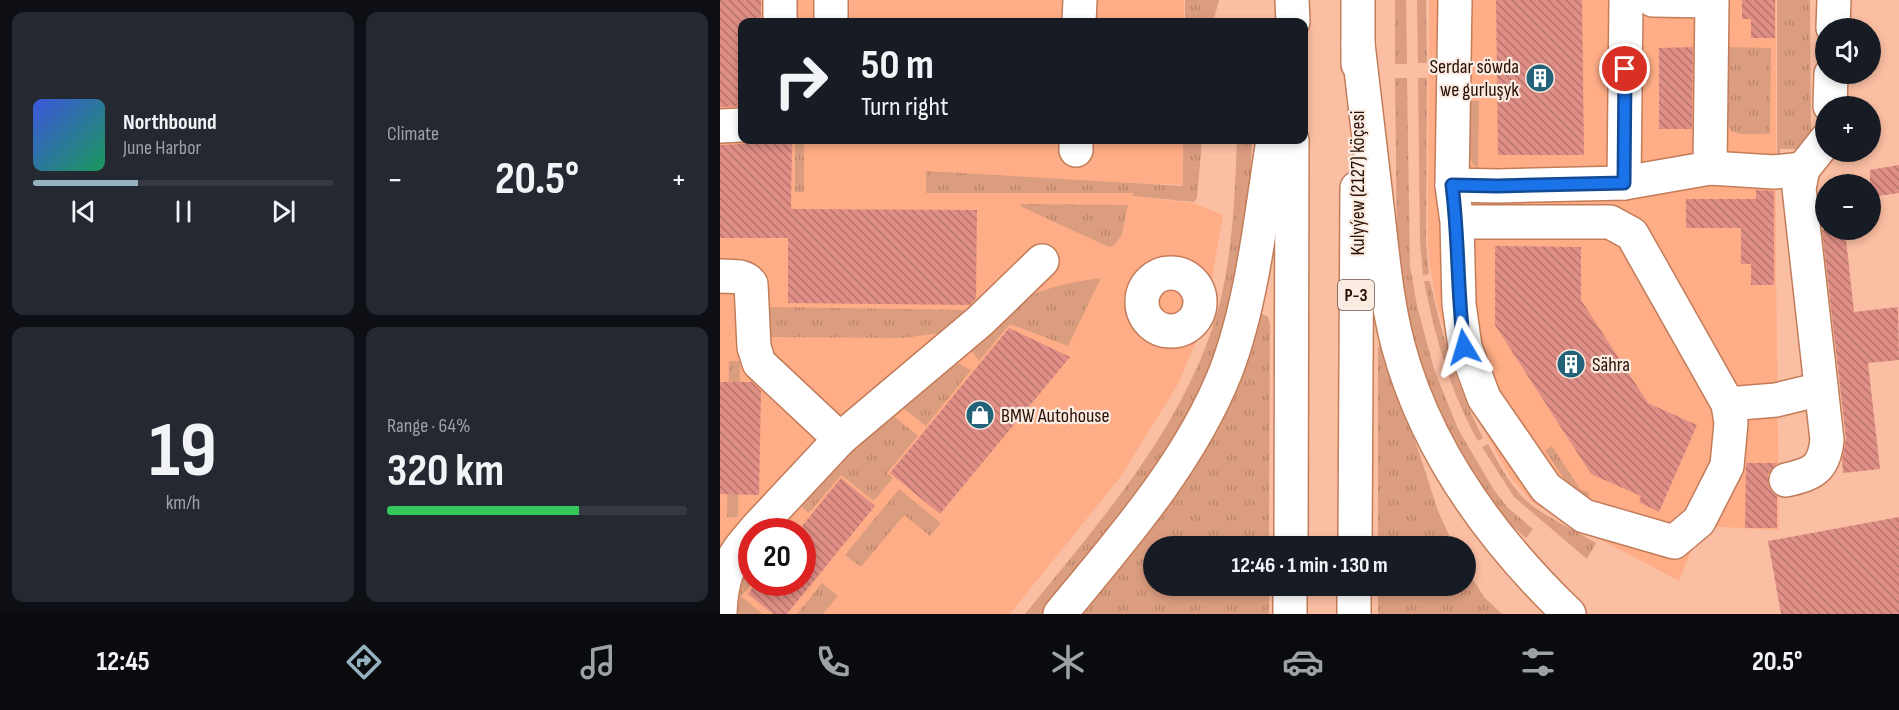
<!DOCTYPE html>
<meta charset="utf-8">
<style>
:root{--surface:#171b24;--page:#242831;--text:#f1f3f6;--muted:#9ea1a6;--line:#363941;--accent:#95b2be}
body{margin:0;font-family:"Sofia Sans Condensed",sans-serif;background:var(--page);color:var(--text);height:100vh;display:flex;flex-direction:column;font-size:22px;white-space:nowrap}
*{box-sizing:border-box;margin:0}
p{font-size:20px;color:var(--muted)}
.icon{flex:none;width:33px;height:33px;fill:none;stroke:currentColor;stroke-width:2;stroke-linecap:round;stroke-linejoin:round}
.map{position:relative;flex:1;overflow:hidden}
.panel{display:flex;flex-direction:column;gap:12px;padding:12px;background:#0d0f14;width:720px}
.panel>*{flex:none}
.banner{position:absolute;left:18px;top:18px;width:570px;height:126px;border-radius:12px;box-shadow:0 3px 9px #0003;background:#171b24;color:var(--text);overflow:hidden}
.fabs{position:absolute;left:1095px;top:18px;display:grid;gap:12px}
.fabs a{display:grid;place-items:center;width:66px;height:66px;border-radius:50%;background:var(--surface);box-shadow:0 3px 9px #0003;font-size:30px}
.speed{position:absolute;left:18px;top:518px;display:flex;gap:12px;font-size:30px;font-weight:700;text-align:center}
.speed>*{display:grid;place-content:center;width:78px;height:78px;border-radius:50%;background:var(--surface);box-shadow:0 3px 9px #0003;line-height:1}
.speed .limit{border:9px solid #d22;background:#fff;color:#111}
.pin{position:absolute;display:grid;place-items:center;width:51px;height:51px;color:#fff;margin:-26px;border:3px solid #fff;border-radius:50%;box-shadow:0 2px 6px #0007}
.me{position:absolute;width:66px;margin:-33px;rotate:353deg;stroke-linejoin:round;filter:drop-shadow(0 0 4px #0008)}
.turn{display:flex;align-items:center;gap:21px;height:126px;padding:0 24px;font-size:27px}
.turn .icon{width:78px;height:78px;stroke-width:2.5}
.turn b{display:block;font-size:42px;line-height:51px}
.big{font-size:45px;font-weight:700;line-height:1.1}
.panel .card{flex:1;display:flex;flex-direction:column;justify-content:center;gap:9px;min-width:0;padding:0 21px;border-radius:12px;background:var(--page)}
.panel .dial{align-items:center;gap:0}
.dial b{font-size:78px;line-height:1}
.song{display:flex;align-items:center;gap:18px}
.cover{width:72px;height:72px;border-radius:9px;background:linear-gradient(135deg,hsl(230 70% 55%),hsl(150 70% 35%))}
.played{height:6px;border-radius:3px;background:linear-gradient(90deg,var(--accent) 35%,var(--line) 35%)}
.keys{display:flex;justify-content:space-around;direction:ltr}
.heat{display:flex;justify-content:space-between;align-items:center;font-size:33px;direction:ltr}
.charge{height:9px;border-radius:4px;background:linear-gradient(90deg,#34c759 64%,var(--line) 0)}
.panel .tiles{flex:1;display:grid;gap:12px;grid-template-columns:repeat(2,1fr)}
.trip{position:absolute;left:423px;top:536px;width:333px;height:60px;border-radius:30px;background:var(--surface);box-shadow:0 3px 9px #0003;font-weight:700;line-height:60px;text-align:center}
.menu{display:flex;height:96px;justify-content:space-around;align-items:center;background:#090b0e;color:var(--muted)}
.menu .icon{width:42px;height:42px}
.menu .current{color:var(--accent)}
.menu b{font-size:27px;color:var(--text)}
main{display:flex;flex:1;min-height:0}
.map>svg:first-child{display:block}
</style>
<main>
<section class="panel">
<div class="tiles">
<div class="card">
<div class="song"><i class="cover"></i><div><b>Northbound</b><p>June Harbor</p></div></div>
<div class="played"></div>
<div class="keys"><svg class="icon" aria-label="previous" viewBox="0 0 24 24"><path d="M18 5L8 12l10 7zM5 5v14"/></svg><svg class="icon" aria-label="pause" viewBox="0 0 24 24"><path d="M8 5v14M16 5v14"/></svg><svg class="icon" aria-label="next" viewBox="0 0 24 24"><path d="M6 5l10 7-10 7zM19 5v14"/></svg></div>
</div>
<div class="card"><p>Climate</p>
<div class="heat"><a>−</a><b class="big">20.5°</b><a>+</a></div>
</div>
<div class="card dial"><b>19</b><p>km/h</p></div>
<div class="card"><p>Range · 64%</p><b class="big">320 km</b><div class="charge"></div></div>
</div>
</section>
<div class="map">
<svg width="1179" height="614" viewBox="0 0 1179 614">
<defs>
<pattern id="grass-tufts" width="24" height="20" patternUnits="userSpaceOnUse" patternTransform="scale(1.5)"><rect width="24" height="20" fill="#db9d7f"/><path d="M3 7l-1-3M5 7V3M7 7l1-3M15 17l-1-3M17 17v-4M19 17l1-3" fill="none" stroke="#bc866c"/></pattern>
<pattern id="building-back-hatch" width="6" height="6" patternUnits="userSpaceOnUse" patternTransform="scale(1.5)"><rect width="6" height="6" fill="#e08f86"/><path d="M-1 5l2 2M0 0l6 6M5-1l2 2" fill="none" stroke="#b6736b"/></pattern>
</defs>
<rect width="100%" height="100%" fill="#fabea2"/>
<!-- built -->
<g fill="#ffad86" fill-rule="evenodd">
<path d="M0 0H464V22H22V140H463V185L417 183 413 196 473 203 503 215 489 296 477 339 458 384 401 476 290 614H0ZM32 531H82V582H32Z"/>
<polygon points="709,0 1056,0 1056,263 1059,530 981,526 959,581 814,504 790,477 749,403 733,361 716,301 710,266 708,242"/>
</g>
<!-- grass -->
<g fill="url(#grass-tufts)">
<polygon points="465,0 499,0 493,22 465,22"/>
<polygon points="675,0 686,0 687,64 675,64"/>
<polygon points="697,0 706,0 707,63 698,63"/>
<polygon points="1057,0 1090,0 1091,152 1080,149 1060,149 1060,155 1057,155"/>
<polygon points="1008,47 1051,48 1050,134 1020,134 1011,131 1007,123"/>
<polygon points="675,78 687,78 690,266 697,306 714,369 738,429 774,490 787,507 813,529 806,538 780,515 739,453 711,395 693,339 686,308 677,245"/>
<polygon points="698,78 707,78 706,242 709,274 703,275 700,242"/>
<polygon points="750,101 759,101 758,168 753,164 749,154"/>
<rect x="75" y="140" width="9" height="52"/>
<polygon points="463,140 482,140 477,198 474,202 413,196 413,193 206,193 206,171 463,186"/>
<path d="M517 140H532L528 226 503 344 460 433 425 485 324 614H305C382 519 471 420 501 298 513 246 515 193 517 140Z"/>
<polygon points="302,204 407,205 408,205 402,234 394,246 389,247 302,207 300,205"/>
<path d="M381 278 348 346 290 324 259 361 246 344C265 330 283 312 303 300 326 286 355 282 381 278Z"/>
<path d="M710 281C722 336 737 388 763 438L758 441C730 391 715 337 704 281Z"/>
<polygon points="49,307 254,310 221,333 182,338 49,337"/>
<polygon points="543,314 548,317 550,324 549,546 434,546 434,585 549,585 549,614 358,614 540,315"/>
<polygon points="660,344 674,376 718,511 734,546 658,546 658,348"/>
<polygon points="232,360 251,370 206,426 183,408"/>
<polygon points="9,361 20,361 18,517 7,517"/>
<polygon points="175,417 198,436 167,473 173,478 154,501 121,475 89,513 79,505 116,460"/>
<path d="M768 444C777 460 786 478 798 492 816 514 852 528 876 543L867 559 794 497 762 447Z"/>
<polygon points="832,446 860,489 870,493 867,500 853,493 825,450"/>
<polygon points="179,489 221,523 210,536 184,515 141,567 125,555"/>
<polygon points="31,563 33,582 21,596 42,614 12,614 13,585"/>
<polygon points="746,568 764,597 782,614 658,614 658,585 746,585"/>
<polygon points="102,583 118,596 103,614 77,614"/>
</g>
<!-- building -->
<g fill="url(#building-back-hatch)">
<polygon points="0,0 41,0 41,22 22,22 22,106 0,107"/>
<polygon points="776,0 862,0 864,155 778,155"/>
<polygon points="1022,0 1055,0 1055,38 1031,38 1031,19 1022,19"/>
<polygon points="973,47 972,129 939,129 939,48"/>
<polygon points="33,140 72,141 71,209 257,210 256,298 250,305 68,303 68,238 0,238 0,145 23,144"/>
<polygon points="1179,165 1179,193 1150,197 1150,170"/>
<polygon points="1036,190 1054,191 1054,285 1031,285 1031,264 1021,264 1021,228 966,228 966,199 1036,199"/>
<polygon points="1102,230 1125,230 1134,312 1178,307 1179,360 1148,363 1160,469 1123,473 1122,460 1126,438"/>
<polygon points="775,246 861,247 861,300 928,403 977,425 939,512 919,502 921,496 871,474 775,325"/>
<polygon points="289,328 350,357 220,514 170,473"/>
<polygon points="0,382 32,382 41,391 39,495 0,494"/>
<polygon points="1026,463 1057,463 1048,474 1048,484 1052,492 1057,496 1057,528 1025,528"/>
<polygon points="121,478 155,506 67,614 53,614 28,594 37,582 82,582 82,526"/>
<polygon points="1179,517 1179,614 1061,614 1048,541"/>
</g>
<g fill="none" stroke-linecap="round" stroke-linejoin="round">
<!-- minor casing -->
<g stroke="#c27c5a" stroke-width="36">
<g id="minor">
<polyline points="60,0 60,22"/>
<polyline points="735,0 732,185 737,222 739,304 745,347 764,398 826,488 864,516 954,542 979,521 1007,466 1011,423 1008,404 912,234 890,222 737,222"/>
<polyline points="933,0 992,1 990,168"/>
<polyline points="111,22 111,0"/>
<polyline points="359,22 360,0"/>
<polyline points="1113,28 1114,0"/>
<polyline points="1110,106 1111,74"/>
<polyline points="0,126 22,125"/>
<polyline points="356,150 356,140"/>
<polyline points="904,183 906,0"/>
<polyline points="732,185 777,186 904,183 990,168 1054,172 1083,169"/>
<circle cx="451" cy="302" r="29"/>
<path d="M0 276C11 277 24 274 31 284L34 347 39 363 120 439"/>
<polyline points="1008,404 1056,400 1101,389"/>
<path d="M1066 480C1093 474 1104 469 1107 440L1079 188 1083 169 1106 140"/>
<polyline points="34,531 120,439 260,321 322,261"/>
<path d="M0 614C1 579 8 560 32 534"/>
</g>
</g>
<!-- highway casing -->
<g stroke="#c27c5a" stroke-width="36">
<g id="highway">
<polyline points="572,0 573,22"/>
<path d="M638 44C645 101 651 158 658 215 663 259 667 303 678 345 706 450 772 540 849 614"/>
<polyline points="638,64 638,0"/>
<polyline points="571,546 572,140"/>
<polyline points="635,546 637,188"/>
<path d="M340 614C402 539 470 462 506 371 533 300 541 215 553 140"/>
<polyline points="570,614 570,585"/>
<polyline points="634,614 634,585"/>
</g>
</g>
<!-- minor -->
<use href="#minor" stroke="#fff" stroke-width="33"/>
<!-- highway -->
<use href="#highway" stroke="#fff" stroke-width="33"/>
</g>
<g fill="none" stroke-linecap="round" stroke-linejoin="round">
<!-- route casing -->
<g stroke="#114b97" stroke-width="15">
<path id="route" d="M744 347C737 293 739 239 732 185L777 186 904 183 905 69"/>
</g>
<!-- route -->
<use href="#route" stroke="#1a73e8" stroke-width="10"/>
</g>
<!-- icons -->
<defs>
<g id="building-disc" transform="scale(1.5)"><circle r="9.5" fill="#246279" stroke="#faebe3"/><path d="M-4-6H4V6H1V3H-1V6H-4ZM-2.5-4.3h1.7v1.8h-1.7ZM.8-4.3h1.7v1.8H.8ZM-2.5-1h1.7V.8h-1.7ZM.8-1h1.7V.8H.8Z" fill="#fff"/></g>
<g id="shop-disc" transform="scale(1.5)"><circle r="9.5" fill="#246279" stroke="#faebe3"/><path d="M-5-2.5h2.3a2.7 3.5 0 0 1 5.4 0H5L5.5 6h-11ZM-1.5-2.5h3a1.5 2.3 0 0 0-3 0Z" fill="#fff"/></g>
</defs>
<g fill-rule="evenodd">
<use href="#building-disc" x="820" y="78"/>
<use href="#building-disc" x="851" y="364"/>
<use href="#shop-disc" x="260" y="415"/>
</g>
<g text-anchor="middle" stroke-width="4.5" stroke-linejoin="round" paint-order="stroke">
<!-- shield labels -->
<rect fill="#faebe3" stroke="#685046" stroke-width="1.5" x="618" y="280" width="36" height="30" rx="4.5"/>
<g font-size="18" font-weight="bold" fill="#290e02">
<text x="636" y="301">P-3</text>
</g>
<!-- poi labels -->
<g font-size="20" fill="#290e02" stroke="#faebe3" text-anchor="start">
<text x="799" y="73" text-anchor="end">Serdar söwda<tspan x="799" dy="23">we gurluşyk</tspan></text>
<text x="872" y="371">Sähra</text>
<text x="281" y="422">BMW Autohouse</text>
</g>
<!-- street labels -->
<g font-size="20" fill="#290e02" stroke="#faebe3">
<text transform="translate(637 183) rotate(-90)" y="7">Kulyýew (2127) köçesi</text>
</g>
</g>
</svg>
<div class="fabs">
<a><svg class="icon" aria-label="sound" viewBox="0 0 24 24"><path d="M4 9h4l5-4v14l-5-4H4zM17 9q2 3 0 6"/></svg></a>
<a>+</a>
<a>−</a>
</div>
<div class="speed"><div class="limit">20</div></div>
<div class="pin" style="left:905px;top:69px;background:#d93025"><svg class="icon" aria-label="arrive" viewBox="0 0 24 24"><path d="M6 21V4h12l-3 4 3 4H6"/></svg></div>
<svg class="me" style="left:744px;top:347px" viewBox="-20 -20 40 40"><path d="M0-17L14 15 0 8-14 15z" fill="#1a73e8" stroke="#fff" stroke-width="4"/></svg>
<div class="trip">12:46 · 1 min · 130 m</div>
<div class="banner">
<div class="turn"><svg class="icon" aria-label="right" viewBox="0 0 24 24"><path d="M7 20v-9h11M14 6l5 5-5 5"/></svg><div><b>50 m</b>Turn right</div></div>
</div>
</div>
</main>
<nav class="menu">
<b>12:45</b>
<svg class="icon current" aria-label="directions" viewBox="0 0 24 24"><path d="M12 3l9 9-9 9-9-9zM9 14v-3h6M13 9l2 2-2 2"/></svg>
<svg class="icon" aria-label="music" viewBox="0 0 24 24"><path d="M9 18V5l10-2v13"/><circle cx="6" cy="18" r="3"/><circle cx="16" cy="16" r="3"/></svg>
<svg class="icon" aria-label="phone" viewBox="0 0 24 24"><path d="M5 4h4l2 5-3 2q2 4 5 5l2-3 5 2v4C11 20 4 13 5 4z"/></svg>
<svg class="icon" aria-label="climate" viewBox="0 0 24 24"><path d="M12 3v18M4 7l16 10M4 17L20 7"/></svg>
<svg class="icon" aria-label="car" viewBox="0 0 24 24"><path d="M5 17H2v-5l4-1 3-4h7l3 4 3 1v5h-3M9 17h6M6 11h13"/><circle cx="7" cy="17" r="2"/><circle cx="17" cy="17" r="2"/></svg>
<svg class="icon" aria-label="filters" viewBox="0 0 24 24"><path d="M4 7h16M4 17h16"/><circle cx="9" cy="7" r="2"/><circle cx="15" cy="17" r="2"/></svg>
<b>20.5°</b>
</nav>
